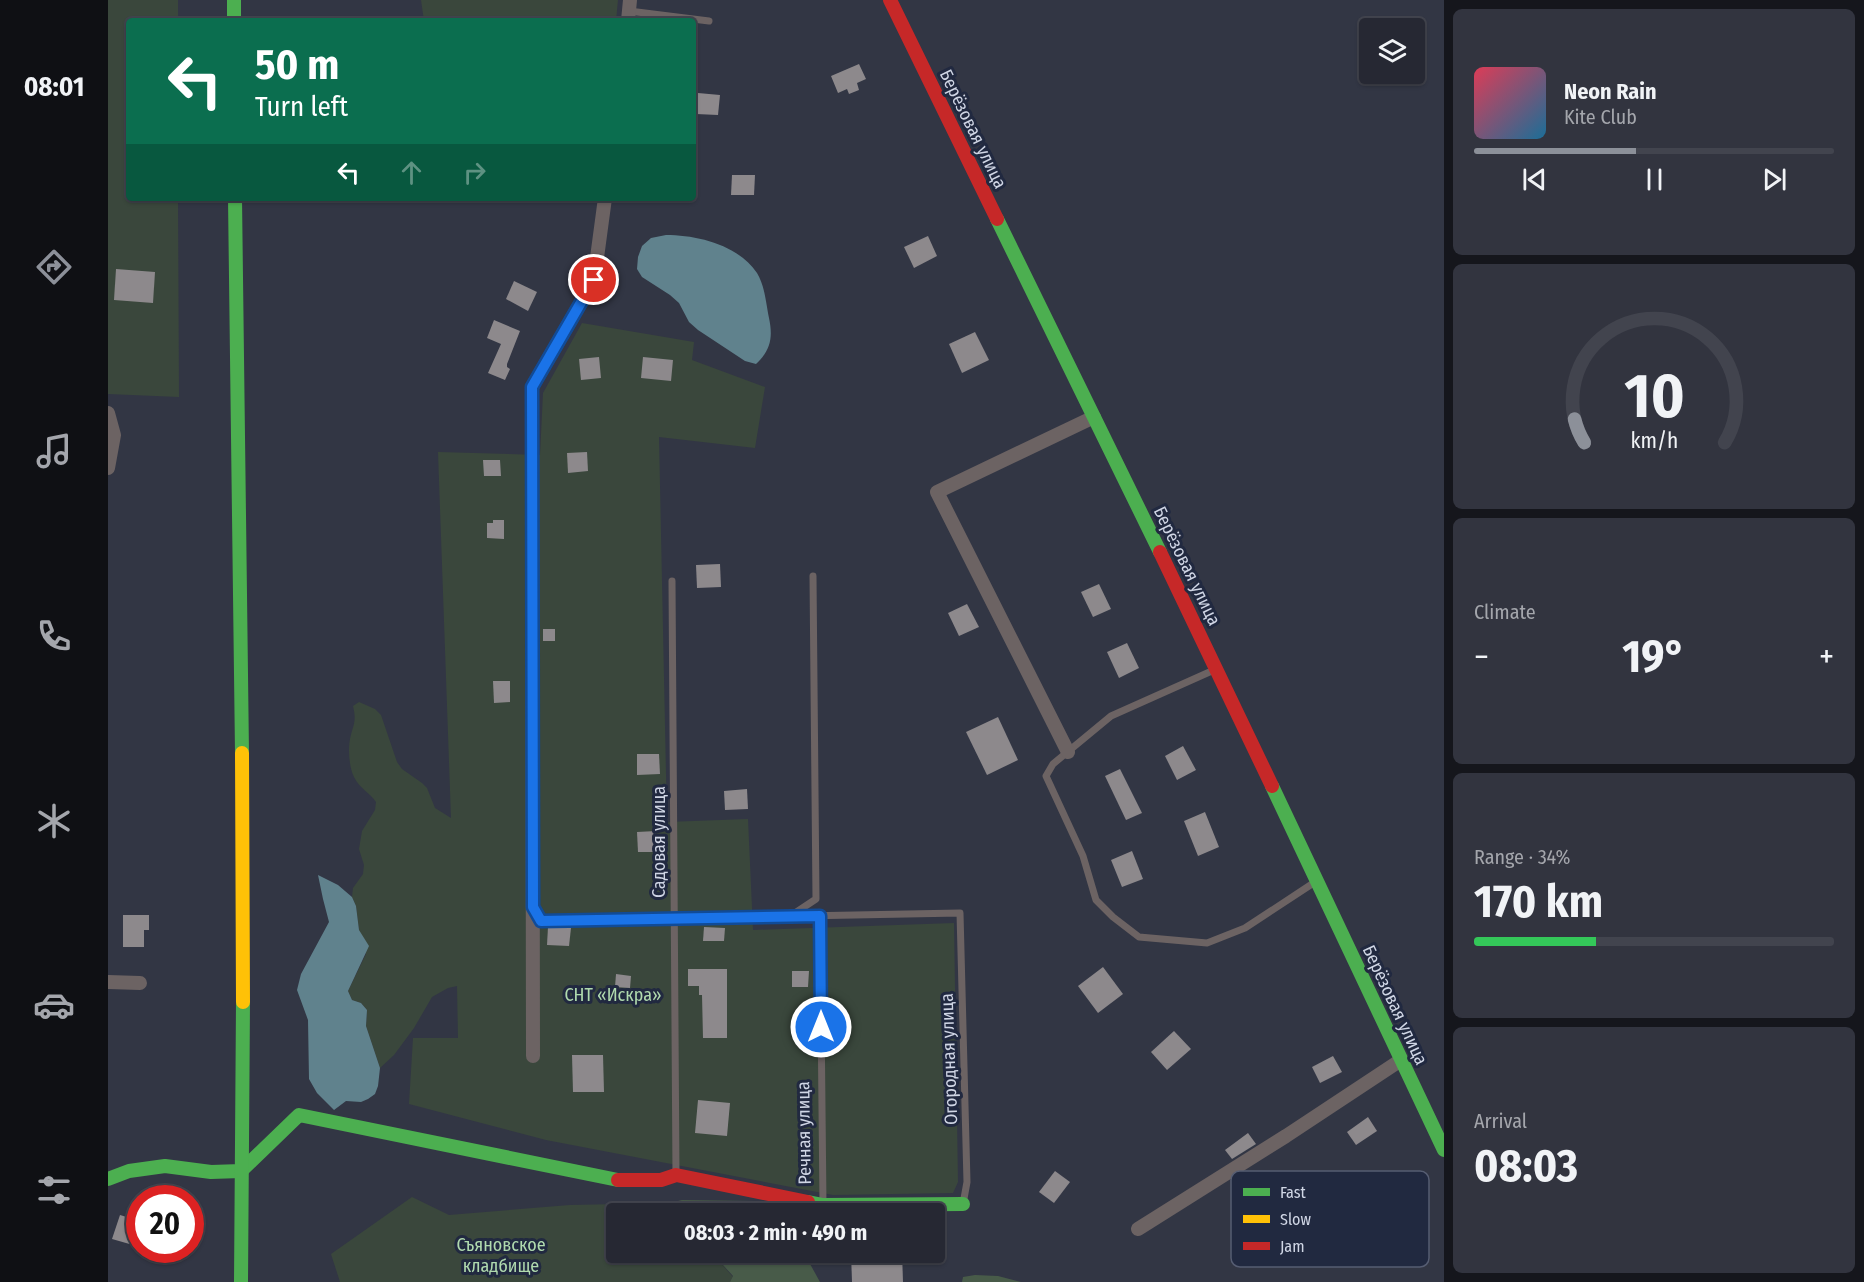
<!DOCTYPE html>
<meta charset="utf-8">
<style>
:root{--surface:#262833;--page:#32343f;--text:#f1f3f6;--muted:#a4a6ac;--line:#42444e;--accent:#8c9099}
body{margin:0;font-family:"Fira Sans Condensed",sans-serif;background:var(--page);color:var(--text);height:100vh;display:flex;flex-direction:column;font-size:22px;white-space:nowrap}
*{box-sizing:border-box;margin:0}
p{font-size:20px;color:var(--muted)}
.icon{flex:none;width:33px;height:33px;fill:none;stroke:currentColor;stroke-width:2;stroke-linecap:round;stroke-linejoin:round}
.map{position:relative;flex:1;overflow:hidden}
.drawer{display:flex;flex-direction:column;gap:9px;padding:9px;background:#15161c;width:420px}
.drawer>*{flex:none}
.guide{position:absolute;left:18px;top:18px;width:570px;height:183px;border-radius:6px;box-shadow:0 2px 4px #0004,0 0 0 2px var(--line);background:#0b6e4f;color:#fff;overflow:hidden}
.tools{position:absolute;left:1251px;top:18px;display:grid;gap:12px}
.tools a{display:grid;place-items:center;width:66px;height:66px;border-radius:6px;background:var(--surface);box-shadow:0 2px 4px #0004,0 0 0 2px var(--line);font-size:30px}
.speed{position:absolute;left:18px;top:1185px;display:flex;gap:12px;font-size:30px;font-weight:700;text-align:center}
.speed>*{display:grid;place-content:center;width:78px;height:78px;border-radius:50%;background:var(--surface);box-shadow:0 2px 4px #0004,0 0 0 2px var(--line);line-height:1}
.speed .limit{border:9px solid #d22;background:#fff;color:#111}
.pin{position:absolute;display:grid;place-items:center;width:51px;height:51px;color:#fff;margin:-26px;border:3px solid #fff;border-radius:50%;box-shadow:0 2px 6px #0007}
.me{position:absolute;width:66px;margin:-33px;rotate:0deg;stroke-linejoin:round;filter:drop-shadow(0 0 4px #0008)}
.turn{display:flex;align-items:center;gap:21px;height:126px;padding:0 30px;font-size:27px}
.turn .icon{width:78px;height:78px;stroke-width:2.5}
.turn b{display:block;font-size:42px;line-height:51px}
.lanes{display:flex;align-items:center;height:57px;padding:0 30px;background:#0003;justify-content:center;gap:30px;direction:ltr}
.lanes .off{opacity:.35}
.big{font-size:45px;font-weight:700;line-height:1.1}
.drawer .widget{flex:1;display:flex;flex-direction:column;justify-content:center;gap:9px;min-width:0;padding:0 21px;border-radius:9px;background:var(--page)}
.drawer .dial{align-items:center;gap:0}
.dial svg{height:156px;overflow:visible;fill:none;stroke:var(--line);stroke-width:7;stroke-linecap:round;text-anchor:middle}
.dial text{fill:var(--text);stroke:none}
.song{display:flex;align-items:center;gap:18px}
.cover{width:72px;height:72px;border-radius:9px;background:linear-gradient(135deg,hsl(350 70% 55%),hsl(200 70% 35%))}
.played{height:6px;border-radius:3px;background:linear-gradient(90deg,var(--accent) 45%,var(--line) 45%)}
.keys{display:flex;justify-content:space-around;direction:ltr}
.heat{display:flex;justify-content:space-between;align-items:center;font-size:33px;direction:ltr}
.charge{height:9px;border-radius:4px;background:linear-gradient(90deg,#34c759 34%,var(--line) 0)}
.trip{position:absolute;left:498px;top:1203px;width:339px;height:60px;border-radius:6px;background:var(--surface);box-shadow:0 2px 4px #0004,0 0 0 2px var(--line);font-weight:700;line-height:60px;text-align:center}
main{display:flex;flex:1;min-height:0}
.tab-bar{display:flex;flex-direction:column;width:108px;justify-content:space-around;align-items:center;background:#0f1014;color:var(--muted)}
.tab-bar .icon{width:42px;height:42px}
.tab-bar .selected{color:var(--accent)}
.tab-bar b{font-size:27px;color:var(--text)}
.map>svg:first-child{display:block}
</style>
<main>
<nav class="tab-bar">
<b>08:01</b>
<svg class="icon selected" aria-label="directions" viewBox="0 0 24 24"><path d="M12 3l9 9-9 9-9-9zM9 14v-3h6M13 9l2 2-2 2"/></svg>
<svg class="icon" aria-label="music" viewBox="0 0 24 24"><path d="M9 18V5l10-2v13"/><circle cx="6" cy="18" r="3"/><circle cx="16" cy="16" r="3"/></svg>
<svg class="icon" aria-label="phone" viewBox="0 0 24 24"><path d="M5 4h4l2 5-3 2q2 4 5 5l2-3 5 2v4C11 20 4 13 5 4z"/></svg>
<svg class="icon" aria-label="climate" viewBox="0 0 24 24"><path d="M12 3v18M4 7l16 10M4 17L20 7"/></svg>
<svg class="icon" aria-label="car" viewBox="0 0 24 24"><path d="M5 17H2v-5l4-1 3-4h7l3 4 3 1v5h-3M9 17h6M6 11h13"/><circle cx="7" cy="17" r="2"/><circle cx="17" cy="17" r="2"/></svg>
<svg class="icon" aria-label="filters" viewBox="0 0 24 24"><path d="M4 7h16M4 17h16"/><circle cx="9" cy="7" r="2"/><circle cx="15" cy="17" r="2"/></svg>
</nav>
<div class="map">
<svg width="1336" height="1282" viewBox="0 0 1336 1282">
<rect width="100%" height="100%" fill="#323644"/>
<!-- green -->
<g fill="#3a473c">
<polygon points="0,0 70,0 70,21 21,21 21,198 70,198 71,397 0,394"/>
<polygon points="313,0 510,0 508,21 316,21"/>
<path d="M474 323 586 342 584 360 657 387 647 448 551 437 559 822 640 819 645 930 846 923 850 1182 845 1193 725 1195 438 1140 301 1104 305 1038H350L349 986 340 988 324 997 306 1028 286 1055 272 1068 258 1026 259 1010 253 1003 244 1000 240 991 258 954 251 930 248 906 244 897 245 888 255 874 256 865 251 849 254 831 267 810 268 802C262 793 251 788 246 777 241 767 240 750 242 739 245 725 249 722 245 706L251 702 267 709 273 715 289 762 294 769 314 783 319 788 327 808 343 818 330 452 432 455 435 393Z"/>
<polygon points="304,1197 341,1215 462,1205 562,1203 571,1213 508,1214 508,1252 604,1253 625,1277 622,1282 232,1282 223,1254"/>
</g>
<!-- forest -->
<g fill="#485b49">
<polygon points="574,1200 649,1201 670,1213 571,1213 562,1203"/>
<polygon points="604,1253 696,1253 712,1282 622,1282 625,1276"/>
<polygon points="867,1275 890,1276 913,1282 854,1282 855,1277"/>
</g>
<!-- water -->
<g fill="#60828d">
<path d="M558 235C590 235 630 245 649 273 657 286 658 304 661 318 665 337 663 350 648 364L637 361 590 330 581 322 571 303 562 295 534 277 529 269 530 257 534 246 543 238Z"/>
<polygon points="210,875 230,885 244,897 248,906 251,930 261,946 240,991 244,1000 253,1003 259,1010 258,1026 272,1068 270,1086 267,1094 260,1099 253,1102 238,1101 226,1110 209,1093 201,1079 200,1020 189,990 193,974 221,922 215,899"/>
</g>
<!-- building -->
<g fill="#8d898c">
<polygon points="751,64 758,79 749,83 751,90 741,94 739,89 730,93 723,76"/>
<polygon points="590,93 612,95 610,115 588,114"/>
<polygon points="624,175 647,175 646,195 623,195"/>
<polygon points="820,236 829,256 806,268 796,247"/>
<polygon points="8,269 47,272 45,303 6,300"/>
<polygon points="406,281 429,292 420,311 398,299"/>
<polygon points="386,320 412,331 399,364 399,367 402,369 397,380 380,373 393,344 379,338"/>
<polygon points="867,332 881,360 854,373 841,344"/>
<polygon points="491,357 493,378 473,380 471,359"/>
<polygon points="535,357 565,360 563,381 533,378"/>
<polygon points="479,452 480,471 460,473 459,453"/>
<polygon points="375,460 392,460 393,476 376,476"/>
<polygon points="385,520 396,520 396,539 379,538 379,523 385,523"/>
<polygon points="612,564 613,587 589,588 588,565"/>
<polygon points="991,584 1003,609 985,617 973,592"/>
<polygon points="859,604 871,627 851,636 840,613"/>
<rect x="435" y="629" width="12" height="12"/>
<polygon points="1019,643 1031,668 1011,678 999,652"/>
<polygon points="385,681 402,681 402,702 386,703"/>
<polygon points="890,717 910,760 879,775 858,732"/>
<polygon points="1075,746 1088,770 1069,780 1057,756"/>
<polygon points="529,754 551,754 552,774 529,775"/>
<polygon points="1012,769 1034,813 1018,820 997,776"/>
<polygon points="639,789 640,809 617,810 616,791"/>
<polygon points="1097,812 1111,847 1090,856 1076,821"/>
<polygon points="548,831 548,852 530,852 529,832"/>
<polygon points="1024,851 1035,879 1014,887 1003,860"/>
<polygon points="15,915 41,915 41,930 36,930 36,947 15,947"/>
<polygon points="440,927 463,928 461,946 439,945"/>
<polygon points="596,927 617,928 616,941 595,941"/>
<polygon points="995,967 1015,994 990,1013 970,986"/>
<polygon points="580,969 619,969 619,1038 595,1038 594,995 591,995 591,986 580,986"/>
<polygon points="684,971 701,971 700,987 684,987"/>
<polygon points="508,974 523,976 522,988 507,987"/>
<polygon points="1066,1031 1083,1049 1059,1070 1043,1052"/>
<polygon points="464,1055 495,1055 496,1092 465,1092"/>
<polygon points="1225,1056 1234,1072 1212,1083 1204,1067"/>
<polygon points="590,1100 622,1103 619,1136 587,1133"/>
<polygon points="1260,1117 1269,1131 1248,1145 1239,1132"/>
<polygon points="1140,1133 1148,1144 1124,1159 1117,1150"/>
<polygon points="947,1171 962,1182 946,1203 931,1192"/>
<polygon points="12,1215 32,1221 32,1247 4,1239"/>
<polygon points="743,1252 794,1252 795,1282 744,1282"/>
</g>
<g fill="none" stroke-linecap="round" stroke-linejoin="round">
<!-- lane -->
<g stroke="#6c6363" stroke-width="7">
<polyline points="521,11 601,21"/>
<polyline points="564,581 568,1175"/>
<polyline points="1106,670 1003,716 945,764 938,776 975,856 988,900 1005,917 1031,937 1099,943 1137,928 1207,882"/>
<polyline points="428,912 433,921 852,913 859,1182 855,1204"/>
<polyline points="684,915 708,899 705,576"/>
<polyline points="712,916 715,1204"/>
</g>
<!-- street -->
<g stroke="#6c6363" stroke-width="14">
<polyline points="520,21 522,0"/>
<polyline points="0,413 6,435 0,468"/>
<polyline points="960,752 829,492 986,417"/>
<polyline points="0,982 32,983"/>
<polyline points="425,1056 424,387 486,280 497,198"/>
<polyline points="1030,1229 1178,1136 1293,1060"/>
</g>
<!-- fast -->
<g stroke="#4caf50" stroke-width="14">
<polyline points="126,0 126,21"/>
<polyline points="127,198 134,753"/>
<polyline points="889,219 1052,552"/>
<polyline points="1164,786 1336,1150"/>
<polyline points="0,1179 21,1171 57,1166 103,1172 133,1171 191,1115 510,1180"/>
<polyline points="700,1202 715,1205 855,1204"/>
<polyline points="133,1282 135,1002"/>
</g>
<!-- slow -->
<polyline stroke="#ffc107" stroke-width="14" points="134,753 135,1002"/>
<!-- jam -->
<g stroke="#c62828" stroke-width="14">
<polyline points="782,0 889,219"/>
<polyline points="1052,552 1164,786"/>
<polyline points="510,1180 553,1180 568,1175 700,1202"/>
</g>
</g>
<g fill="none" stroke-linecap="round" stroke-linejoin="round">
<!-- route casing -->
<g stroke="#114b97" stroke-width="15">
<polyline id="route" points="486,280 424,387 425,907 433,921 712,916 713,1027"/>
</g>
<!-- route -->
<use href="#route" stroke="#1a73e8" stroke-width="10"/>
</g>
<g text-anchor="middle" stroke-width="6" stroke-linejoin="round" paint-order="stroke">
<!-- street labels -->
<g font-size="18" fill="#d0d6e5" stroke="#212940">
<text transform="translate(865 129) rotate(64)" y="6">Берёзовая улица</text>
<text transform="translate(1079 566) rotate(64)" y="6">Берёзовая улица</text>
<text transform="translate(551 842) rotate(-90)" y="6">Садовая улица</text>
<text transform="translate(1287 1005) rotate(65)" y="6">Берёзовая улица</text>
<text transform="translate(841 1059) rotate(-92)" y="6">Огородная улица</text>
<text transform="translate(696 1133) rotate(-91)" y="6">Речная улица</text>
</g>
<!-- park labels -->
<g font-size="18" fill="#b0daae" stroke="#212940">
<text x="505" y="1001">СНТ «Искра»</text>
<text x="393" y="1251">Съяновское<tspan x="393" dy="21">кладбище</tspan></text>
</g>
</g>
<!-- legend -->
<rect x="1123" y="1171" width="198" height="96" rx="9" fill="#212940" stroke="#565d72" stroke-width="1.5"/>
<rect x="1135" y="1188" width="27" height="8" fill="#4caf50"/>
<rect x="1135" y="1215" width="27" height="8" fill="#ffc107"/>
<rect x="1135" y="1242" width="27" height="8" fill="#c62828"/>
<g font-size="16" fill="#d0d6e5">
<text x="1172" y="1198">Fast</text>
<text x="1172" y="1225">Slow</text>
<text x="1172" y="1252">Jam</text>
</g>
</svg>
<div class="tools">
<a><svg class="icon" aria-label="layers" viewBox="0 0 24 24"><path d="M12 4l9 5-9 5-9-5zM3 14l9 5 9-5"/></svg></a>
</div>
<div class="speed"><div class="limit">20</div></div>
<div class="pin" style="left:486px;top:280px;background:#d93025"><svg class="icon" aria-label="arrive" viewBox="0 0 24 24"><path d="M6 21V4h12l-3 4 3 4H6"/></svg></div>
<svg class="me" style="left:713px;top:1027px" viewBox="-20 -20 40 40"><circle r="17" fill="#1a73e8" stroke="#fff" stroke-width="3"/><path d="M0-11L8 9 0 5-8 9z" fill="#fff"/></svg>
<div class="trip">08:03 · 2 min · 490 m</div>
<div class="guide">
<div class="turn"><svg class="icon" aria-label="left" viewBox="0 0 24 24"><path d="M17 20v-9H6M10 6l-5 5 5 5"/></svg><div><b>50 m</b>Turn left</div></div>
<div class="lanes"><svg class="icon" aria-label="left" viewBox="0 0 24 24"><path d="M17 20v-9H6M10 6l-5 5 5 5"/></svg><svg class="icon off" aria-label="ahead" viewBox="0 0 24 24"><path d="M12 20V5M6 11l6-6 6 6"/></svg><svg class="icon off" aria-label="right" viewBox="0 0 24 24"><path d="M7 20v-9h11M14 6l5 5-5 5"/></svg></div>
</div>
</div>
<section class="drawer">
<div class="widget">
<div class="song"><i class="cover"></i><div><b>Neon Rain</b><p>Kite Club</p></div></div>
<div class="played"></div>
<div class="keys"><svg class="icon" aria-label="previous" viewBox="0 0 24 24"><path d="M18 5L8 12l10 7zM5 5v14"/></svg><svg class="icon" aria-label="pause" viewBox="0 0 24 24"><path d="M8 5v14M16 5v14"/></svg><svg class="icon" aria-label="next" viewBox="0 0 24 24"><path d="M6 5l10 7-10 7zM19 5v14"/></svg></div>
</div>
<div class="widget dial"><svg viewBox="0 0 100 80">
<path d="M14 69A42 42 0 1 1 86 69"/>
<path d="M14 69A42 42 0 0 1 9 57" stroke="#8c9099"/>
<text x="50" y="56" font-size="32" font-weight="700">10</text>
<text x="50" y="72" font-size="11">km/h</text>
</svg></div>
<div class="widget"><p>Climate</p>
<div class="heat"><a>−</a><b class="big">19°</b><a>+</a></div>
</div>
<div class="widget"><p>Range · 34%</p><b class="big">170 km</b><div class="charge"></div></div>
<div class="widget"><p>Arrival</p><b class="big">08:03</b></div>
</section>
</main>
